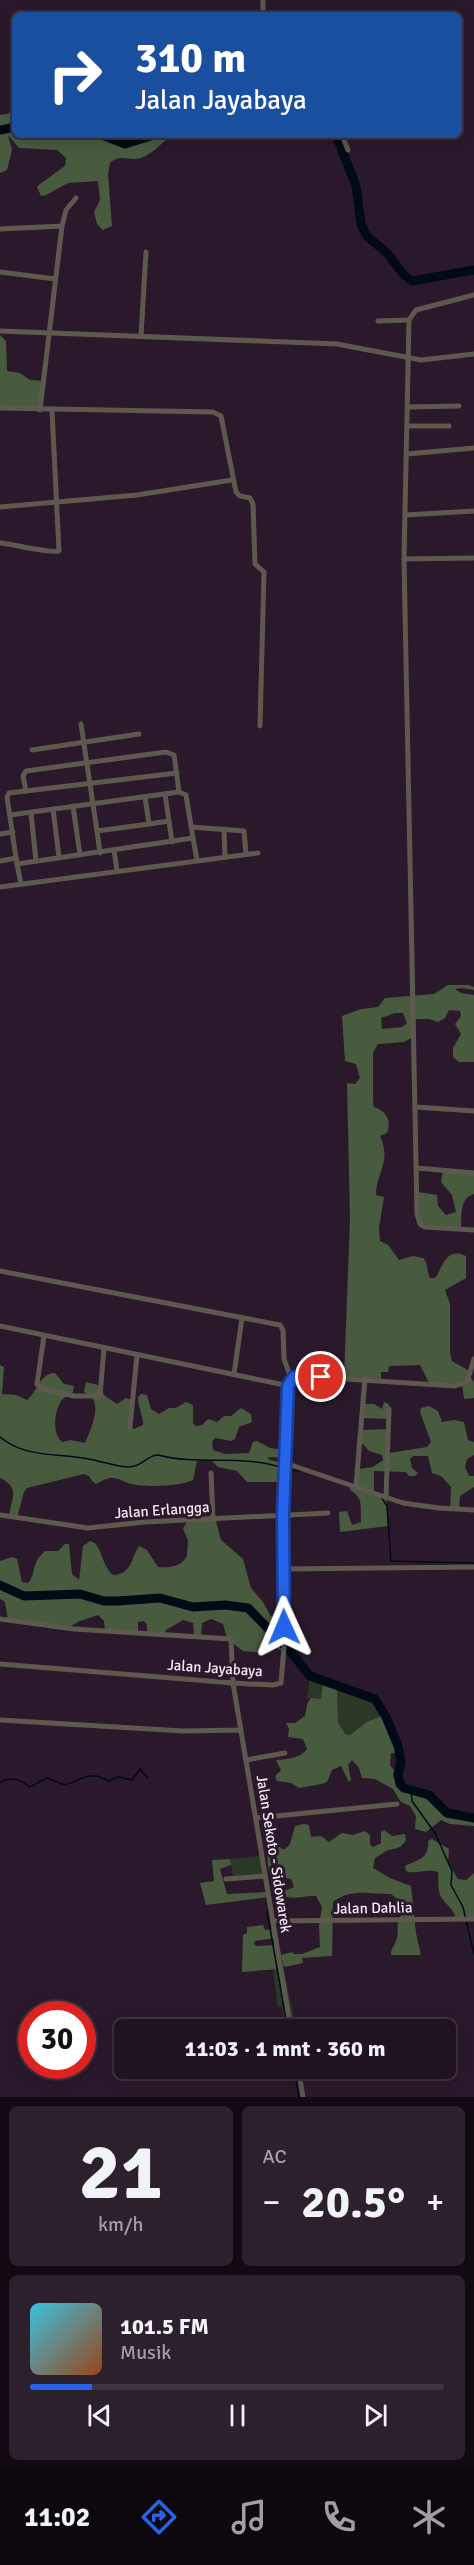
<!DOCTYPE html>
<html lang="id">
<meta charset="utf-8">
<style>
:root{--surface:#201320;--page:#2d202d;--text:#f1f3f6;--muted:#a29ea5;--line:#3d323e;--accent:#2563eb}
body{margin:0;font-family:Signika,sans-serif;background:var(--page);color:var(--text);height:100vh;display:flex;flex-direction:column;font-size:22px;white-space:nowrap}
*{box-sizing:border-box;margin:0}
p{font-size:20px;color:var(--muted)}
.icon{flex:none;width:33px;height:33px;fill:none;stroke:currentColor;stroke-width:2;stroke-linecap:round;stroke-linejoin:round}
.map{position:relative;height:2097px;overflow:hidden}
.drawer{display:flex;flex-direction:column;gap:9px;padding:9px;background:#120a12;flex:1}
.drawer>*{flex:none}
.hud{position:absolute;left:12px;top:12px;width:450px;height:126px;border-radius:9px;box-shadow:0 3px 15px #0003,0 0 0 2px var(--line);background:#1a4fa0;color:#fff;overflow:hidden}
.speed{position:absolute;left:18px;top:2001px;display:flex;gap:12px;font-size:30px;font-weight:700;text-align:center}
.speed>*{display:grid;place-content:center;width:78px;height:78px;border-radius:50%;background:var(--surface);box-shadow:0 3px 15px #0003,0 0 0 2px var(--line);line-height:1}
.speed .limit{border:9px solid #d22;background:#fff;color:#111}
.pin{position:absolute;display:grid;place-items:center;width:51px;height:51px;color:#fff;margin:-26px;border:3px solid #fff;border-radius:50%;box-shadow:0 2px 6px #0007}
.me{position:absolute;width:66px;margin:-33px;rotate:359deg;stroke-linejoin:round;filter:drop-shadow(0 0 4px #0008)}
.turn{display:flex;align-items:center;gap:21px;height:126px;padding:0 24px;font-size:27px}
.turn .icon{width:78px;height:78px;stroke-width:2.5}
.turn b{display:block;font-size:42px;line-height:51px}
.big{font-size:45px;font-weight:700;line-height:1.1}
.drawer .tile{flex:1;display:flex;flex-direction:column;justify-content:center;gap:9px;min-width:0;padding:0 21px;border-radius:9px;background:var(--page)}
.drawer .dial{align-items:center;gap:0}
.dial b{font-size:78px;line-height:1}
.song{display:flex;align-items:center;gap:18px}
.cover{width:72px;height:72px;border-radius:9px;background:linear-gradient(135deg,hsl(190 70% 55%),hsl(20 70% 35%))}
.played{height:6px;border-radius:3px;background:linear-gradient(90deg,var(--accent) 15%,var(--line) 15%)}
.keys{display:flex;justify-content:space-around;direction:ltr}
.heat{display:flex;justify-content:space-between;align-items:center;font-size:33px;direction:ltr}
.drawer .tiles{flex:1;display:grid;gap:9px;grid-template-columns:1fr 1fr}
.tile:last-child{grid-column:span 2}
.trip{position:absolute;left:114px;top:2019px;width:342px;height:60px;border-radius:9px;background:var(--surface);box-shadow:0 3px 15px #0003,0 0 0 2px var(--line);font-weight:700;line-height:60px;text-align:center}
.menu{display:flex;height:96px;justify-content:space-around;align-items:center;background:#0d080d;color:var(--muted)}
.menu .icon{width:42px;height:42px}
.menu .selected{color:var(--accent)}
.menu b{font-size:27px;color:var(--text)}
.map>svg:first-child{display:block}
</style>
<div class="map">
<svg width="474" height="2097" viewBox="0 0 474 2097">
<rect width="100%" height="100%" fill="#2a192b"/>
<!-- green -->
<g fill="#2b3825">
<polygon points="310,1676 323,1682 321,1699 307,1698"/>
<path d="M337 1687C360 1692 372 1693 385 1715L368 1721 350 1735H345L338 1722Z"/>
<polygon points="260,1856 263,1875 233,1876 230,1859"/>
<polygon points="277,1951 281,1955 296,2029 285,2029 282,2007 278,2007 273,1970 280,1968"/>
</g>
<!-- forest -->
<g fill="#485b3f" fill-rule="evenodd">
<path d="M15 107V135H172C161 143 154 153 141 158 130 162 120 153 110 163L108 174 112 226 103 230 97 224 94 212 100 200 98 181 68 183 46 195 41 196 37 187 40 184 65 166 66 158 57 150 19 148 8 135 12 149 7 170 0 173V115L8 114Z"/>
<polygon points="0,335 6,341 7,371 20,373 30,380 43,381 40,410 0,408"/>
<path d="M448 985H469L474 987V990L462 988 455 989 461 993 474 995V1062H459L453 1057V1048L461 1034 455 1024 461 1016 460 1011 449 1010 445 1018 438 1022 429 1019H413V1037L404 1042 378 1044 373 1053V1103L374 1107C386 1111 392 1120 387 1133L380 1136C392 1162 376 1172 376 1195L384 1197 379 1228 380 1241 388 1245 399 1260 413 1256 423 1258C429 1264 426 1271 430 1278H435C443 1268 445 1246 466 1256V1278L445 1290 450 1304V1353L452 1361 471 1372 470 1376 474 1382V1398L464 1399 462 1384 429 1383 420 1365 389 1366 388 1372H381V1379L344 1377 350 1220 347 1083 355 1084 360 1078 356 1064 345 1061 342 1016 361 1009 378 1007 385 998 434 994ZM395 1013H403L407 1023 402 1027 382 1029 381 1018Z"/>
<path d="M443 1170 474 1173V1194C459 1198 462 1216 461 1229L420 1224 418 1192 437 1195 438 1206 446 1215 456 1212 452 1195 441 1182Z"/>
<path d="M0 1365 4 1367 2 1394 16 1395 27 1400C38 1391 40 1373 55 1373L64 1384 74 1386 73 1392C69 1395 64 1397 61 1401 54 1412 52 1434 62 1442L71 1440 85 1443C89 1433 99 1413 94 1401 92 1397 87 1395 84 1391L86 1382 98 1385 105 1396 117 1404 126 1398 132 1400 129 1426 134 1429 143 1425C143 1415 138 1407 138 1397L141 1394 147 1395 151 1409 159 1414 169 1408H176L186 1402 193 1405V1423L196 1426 202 1425 208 1419 217 1422 224 1416H231L241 1408 251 1414 252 1422 239 1427 235 1439 231 1441 215 1438 212 1442 213 1450 225 1454 249 1453 253 1442 257 1441 270 1448 285 1450V1458L268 1457 269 1460 285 1463 284 1482H247L237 1471 218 1467 212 1461H197L193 1480C181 1486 150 1487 137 1485 118 1483 118 1471 96 1484L92 1481 89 1476 84 1474 27 1488 24 1492 17 1518 9 1517C11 1498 21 1488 0 1478Z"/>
<polygon points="384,1402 389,1404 389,1419 363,1418 364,1404 374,1404 382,1409"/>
<path d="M429 1406 438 1411 442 1422 454 1420 464 1422 468 1440 474 1442V1455L467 1459 465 1467 469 1476H474V1487L460 1496 459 1509H450L451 1487 441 1476 432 1473 428 1456H413L410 1459 412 1468 418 1473 415 1476H409L406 1472 374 1471V1492L386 1497 388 1526 340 1532 339 1512 347 1511 352 1525 361 1522C360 1506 364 1498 350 1490L351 1484 356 1486 359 1469 373 1467 383 1460 382 1455 369 1451 361 1442 362 1430 389 1429V1453L427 1447 431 1442 420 1412 421 1408Z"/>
<path d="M188 1520 216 1521 221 1540 243 1559 251 1588 263 1602 270 1615 284 1627V1652L274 1646 256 1652 243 1651 227 1639 223 1624 211 1619 202 1623 201 1637H194L193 1623 183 1620 166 1630 164 1635 147 1634V1625L144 1621 138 1622V1633L105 1630 104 1621 98 1615 80 1621 67 1628 8 1620 5 1602 0 1599V1561L12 1557 17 1559 22 1582 28 1583C37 1573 30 1564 45 1551H58L65 1544H69L72 1574 79 1580 83 1546 90 1541 95 1543C103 1553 103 1567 113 1575 132 1574 131 1558 139 1546L147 1550 158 1567C170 1568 181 1567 187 1556L188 1540 183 1529Z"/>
<path d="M323 1682 337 1687 338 1722 345 1734 350 1735 368 1721 385 1715 400 1754 391 1753 390 1765 394 1770 393 1776 404 1788 429 1795 447 1813 474 1818V1826L450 1824 441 1820 426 1832 415 1829 416 1816 410 1806 401 1802 393 1789 375 1779 362 1778 359 1768 352 1760 348 1765 351 1780 349 1782 341 1766 332 1770 327 1782C324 1784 304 1787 299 1788L291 1783 277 1781 275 1776 281 1770 276 1760C286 1759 300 1759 307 1749L303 1739 288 1737 289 1729 286 1723H295L305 1716 307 1704 311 1698 321 1699Z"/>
<path d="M304 1824 309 1825 311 1837 321 1836 329 1842 342 1833 353 1835 365 1831 370 1835V1845L373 1847 381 1843V1832L384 1830 392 1836 405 1834 406 1840C401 1848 398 1848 389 1850 384 1851 380 1856 375 1858L373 1868 390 1878 411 1886 416 1933 421 1955H391C391 1948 394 1947 396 1941 401 1929 393 1928 403 1911L401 1902 391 1894C371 1894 350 1888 333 1902L332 1956 302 1958 303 1963 284 1967 281 1955 292 1952 294 1954H302L320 1947 319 1925 322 1907 316 1896C303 1895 294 1901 282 1895L280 1896V1909L276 1908 273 1888 287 1890 294 1887 291 1879 269 1874 266 1845 274 1842 282 1849H285L290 1844 295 1826Z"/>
<path d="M432 1839 449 1849 448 1862 458 1879 466 1880 474 1873V1919H456C454 1909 446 1905 441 1897 437 1888 439 1879 438 1872 427 1868 415 1875 406 1871L405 1866C419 1859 429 1859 428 1841Z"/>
<polygon points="230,1859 231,1865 220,1869 227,1894 268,1892 269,1897 206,1905 200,1883 214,1881 212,1860"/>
<polygon points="263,1925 265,1930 274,1929 275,1938 255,1941 254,1944 256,1946 276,1945 280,1969 242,1972 243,1935 247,1933 247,1927"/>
</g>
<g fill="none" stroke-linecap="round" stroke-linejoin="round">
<!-- stream -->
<g stroke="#000916" stroke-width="1.5">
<path d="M0 1437C25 1458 58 1453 88 1459 102 1461 116 1467 129 1467 142 1467 147 1455 158 1455 198 1466 245 1454 283 1468"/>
<polyline points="288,1470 301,1471"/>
<polyline points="382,1498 387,1506 391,1561 474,1563"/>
<path d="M0 1782C12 1776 21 1780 30 1787L47 1778 65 1785 88 1776H97L109 1781 118 1777 132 1780 140 1769 148 1778"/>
<polyline points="411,1790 412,1801 435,1833 452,1871 451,1885 463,1907 474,1954"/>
<polyline points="267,1911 288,2030"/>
<polyline points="294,2068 299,2097"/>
</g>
<!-- river -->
<g stroke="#000916" stroke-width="9">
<polyline points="0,130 15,127"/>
<polyline points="102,135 125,144 154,135"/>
<polyline points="336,135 356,186 361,224 367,236 387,253 404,275 412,281 474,270"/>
<polyline points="0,1585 24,1596 80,1594 104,1601 118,1601 160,1598 193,1607 225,1605 248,1608 290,1651 310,1676 375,1699 386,1717 398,1746 401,1762 398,1775 400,1784 404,1788 429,1795 447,1813 474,1818"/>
</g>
<!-- street -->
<g stroke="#5e594e" stroke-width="5">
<polyline points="263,15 263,0"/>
<polyline points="342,135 348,150"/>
<polyline points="62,226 66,210 76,198"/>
<polyline points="0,229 62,226 40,410"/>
<polyline points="0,272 55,279"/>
<polyline points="474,295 416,310 409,320 404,559 417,1214 420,1224 425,1227 474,1230"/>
<polyline points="378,321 409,320"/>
<polyline points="0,331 337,344 421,360 474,354"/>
<polyline points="141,336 146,252"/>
<polyline points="408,407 459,406"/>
<polyline points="0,408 213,412 221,416 236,492 240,496 250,498 253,504 255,564 264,572 260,726"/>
<polyline points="408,426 449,426"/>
<polyline points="407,454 474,448"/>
<polyline points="0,507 137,495 232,480"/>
<polyline points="405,515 474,511"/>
<path d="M0 543C12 544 53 554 59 551L52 411"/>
<polyline points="404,559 474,558"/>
<polyline points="81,724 97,831"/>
<polyline points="32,750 139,734"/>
<polyline points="165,794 169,821"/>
<polyline points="73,806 80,855"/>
<polyline points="53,809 59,857"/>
<polyline points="31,813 36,861"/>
<polyline points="10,815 179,792 174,755 166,752 26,771 23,776 26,791"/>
<polyline points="149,824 169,821 172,842"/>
<polyline points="191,827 244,831 246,854"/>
<polyline points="224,829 225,857"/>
<polyline points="0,834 13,832"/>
<polyline points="193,838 197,860"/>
<polyline points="114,850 117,871"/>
<polyline points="100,853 97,831 149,824 145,797"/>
<polyline points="16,858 7,797 9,793 177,773"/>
<polyline points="0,861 16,858 17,864 193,838 186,795 179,792"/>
<polyline points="17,864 21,884"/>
<polyline points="0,887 258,853"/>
<polyline points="415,1107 474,1111"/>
<polyline points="417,1168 474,1173"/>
<polyline points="0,1271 280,1325 283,1330 284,1359 291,1378"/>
<polyline points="0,1326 289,1386"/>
<polyline points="44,1336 37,1384 41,1388 74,1396 100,1396 104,1348"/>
<polyline points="234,1374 242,1318"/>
<polyline points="130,1427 137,1355"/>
<polyline points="285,1463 403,1503 439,1508 474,1510"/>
<polyline points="211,1473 213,1519"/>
<polyline points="356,1486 365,1378"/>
<polyline points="386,1497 389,1409"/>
<polyline points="0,1515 88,1528 145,1522 328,1513"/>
<polyline points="284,1569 474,1567"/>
<polyline points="0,1619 74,1629 231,1639 233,1683 291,2030"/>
<polyline points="0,1664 233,1683 273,1685 281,1683 285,1635 283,1515 289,1386 291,1378 298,1376 455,1386 467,1382 474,1359"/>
<polyline points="0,1720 183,1731 241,1730"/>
<polyline points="246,1760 285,1753"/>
<polyline points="256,1818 397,1804"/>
<polyline points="226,1879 265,1876"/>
<polyline points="273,1921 474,1919"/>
<polyline points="298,2068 303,2097"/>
</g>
</g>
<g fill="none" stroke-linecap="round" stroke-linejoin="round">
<!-- route casing -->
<g stroke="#184099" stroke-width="15">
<polyline id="route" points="284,1627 283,1515 288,1386 294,1377 321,1377"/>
</g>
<!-- route -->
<use href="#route" stroke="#2563eb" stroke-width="10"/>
</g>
<g text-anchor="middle" stroke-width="6" stroke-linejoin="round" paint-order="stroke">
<!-- street labels -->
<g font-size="15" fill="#f4e8f4" stroke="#2a192b">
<text transform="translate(162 1510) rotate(-4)" y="5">Jalan Erlangga</text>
<text transform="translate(215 1668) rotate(4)" y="5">Jalan Jayabaya</text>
<text transform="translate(274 1854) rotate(81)" y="5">Jalan Sekoto - Sidowarek</text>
<text transform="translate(373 1908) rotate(-1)" y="5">Jalan Dahlia</text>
</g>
</g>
</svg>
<div class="speed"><div class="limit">30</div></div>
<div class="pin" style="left:321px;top:1377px;background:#d93025"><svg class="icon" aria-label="arrive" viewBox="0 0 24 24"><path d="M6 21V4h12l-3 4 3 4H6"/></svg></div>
<svg class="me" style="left:284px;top:1627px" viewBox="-20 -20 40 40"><path d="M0-17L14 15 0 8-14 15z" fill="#2563eb" stroke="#fff" stroke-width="4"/></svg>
<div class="trip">11:03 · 1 mnt · 360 m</div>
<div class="hud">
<div class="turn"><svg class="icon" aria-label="right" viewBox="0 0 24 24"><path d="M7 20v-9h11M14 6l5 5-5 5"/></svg><div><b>310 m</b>Jalan Jayabaya</div></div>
</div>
</div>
<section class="drawer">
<div class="tiles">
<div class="tile dial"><b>21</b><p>km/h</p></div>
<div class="tile"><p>AC</p>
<div class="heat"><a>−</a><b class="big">20.5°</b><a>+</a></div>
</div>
<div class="tile">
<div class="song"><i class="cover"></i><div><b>101.5 FM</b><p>Musik</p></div></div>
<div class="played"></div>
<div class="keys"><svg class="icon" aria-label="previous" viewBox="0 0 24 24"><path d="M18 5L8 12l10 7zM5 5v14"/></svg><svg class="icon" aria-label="pause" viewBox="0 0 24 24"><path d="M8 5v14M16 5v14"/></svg><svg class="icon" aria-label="next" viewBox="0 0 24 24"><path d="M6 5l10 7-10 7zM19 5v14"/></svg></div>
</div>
</div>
</section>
<nav class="menu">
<b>11:02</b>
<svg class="icon selected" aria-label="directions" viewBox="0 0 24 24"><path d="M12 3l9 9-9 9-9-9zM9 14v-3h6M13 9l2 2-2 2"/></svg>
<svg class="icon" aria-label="music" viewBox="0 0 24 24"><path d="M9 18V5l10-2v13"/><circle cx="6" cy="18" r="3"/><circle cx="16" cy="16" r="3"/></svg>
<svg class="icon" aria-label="phone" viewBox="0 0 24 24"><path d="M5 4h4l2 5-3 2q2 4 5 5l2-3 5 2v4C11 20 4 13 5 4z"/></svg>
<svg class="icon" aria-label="climate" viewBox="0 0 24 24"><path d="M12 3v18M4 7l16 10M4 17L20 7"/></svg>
</nav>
